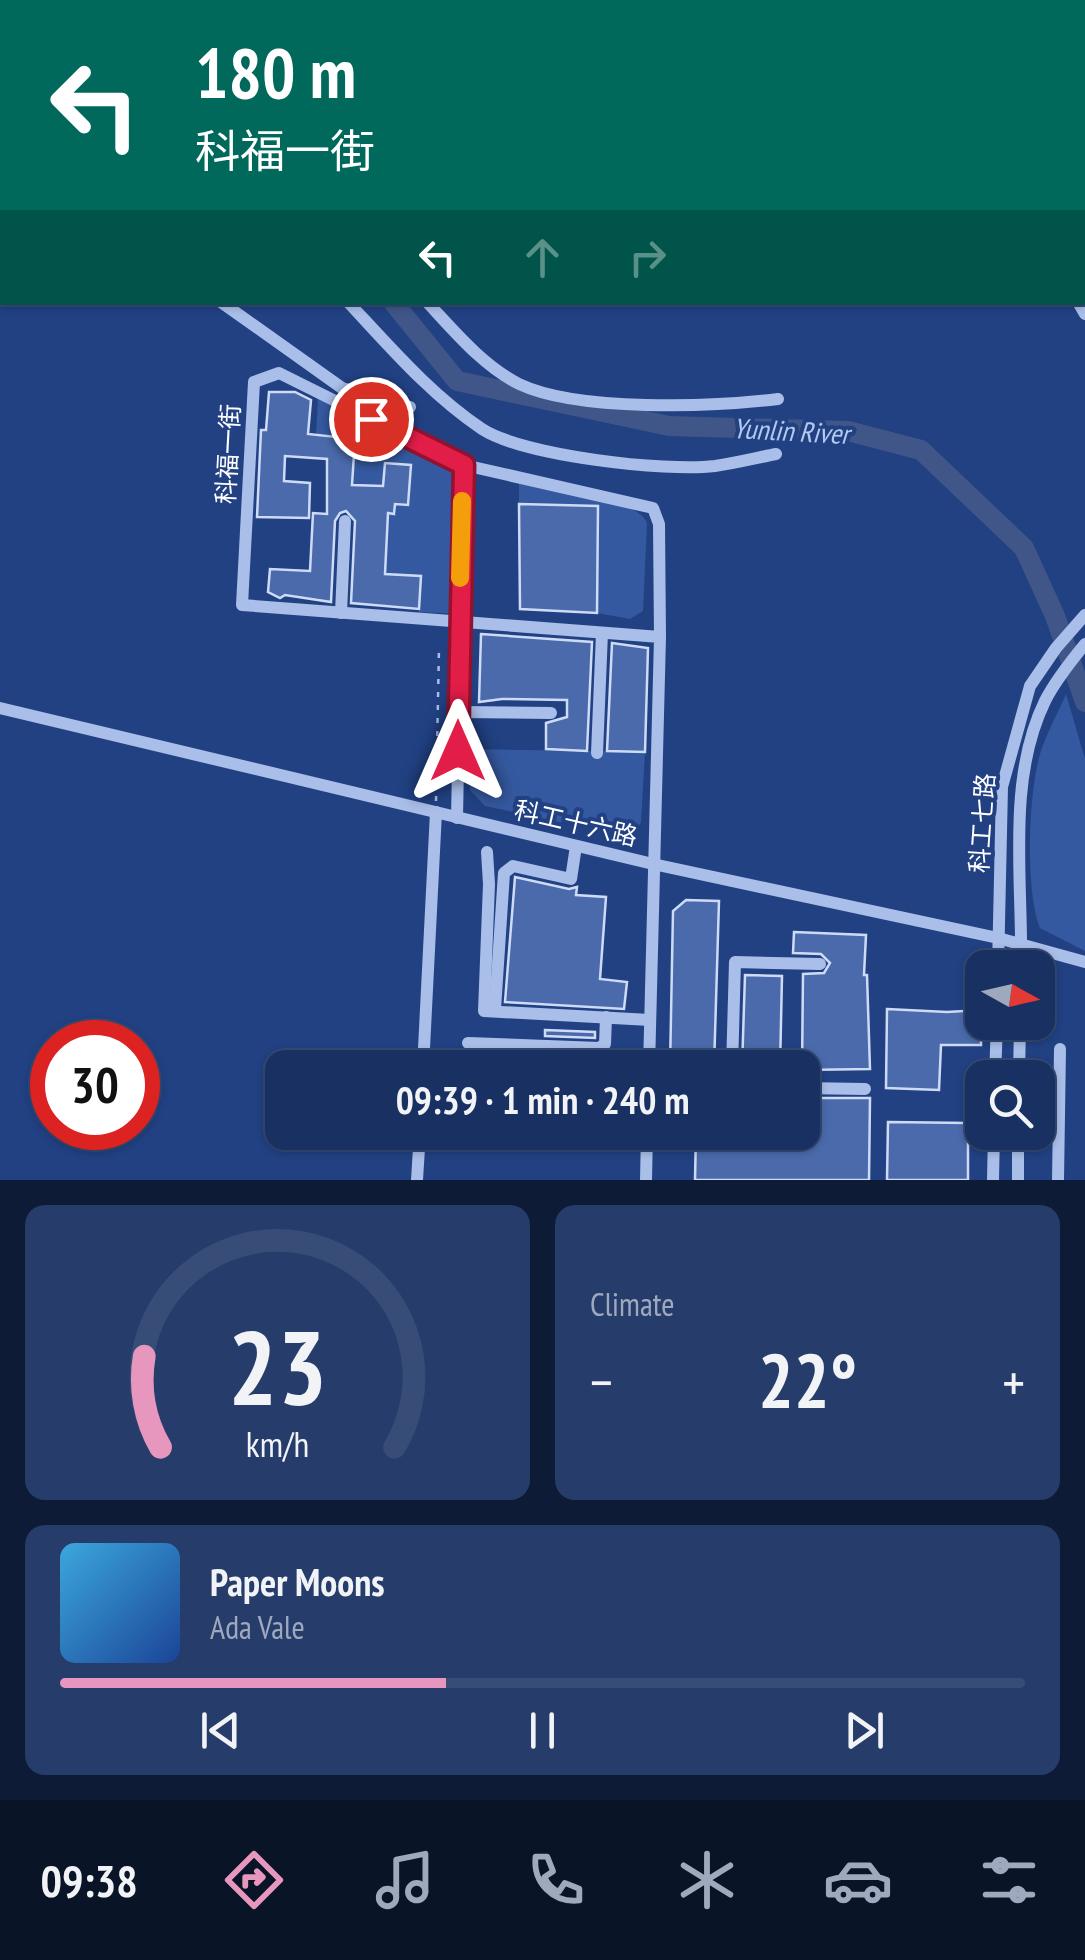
<!DOCTYPE html>
<meta charset="utf-8">
<style>
:root{--surface:#193162;--page:#263d6b;--text:#f1f3f6;--muted:#9fa9be;--line:#374c77;--accent:#e797bd}
body{margin:0;font-family:"PT Sans Narrow","Noto Sans TC",sans-serif;background:var(--page);color:var(--text);height:100vh;display:flex;flex-direction:column;font-size:38px;white-space:nowrap}
*{box-sizing:border-box;margin:0}
p{font-size:32px;color:var(--muted)}
.icon{flex:none;width:55px;height:55px;fill:none;stroke:currentColor;stroke-width:2;stroke-linecap:round;stroke-linejoin:round}
.map{position:relative;height:1180px;overflow:hidden}
.side{display:flex;flex-direction:column;gap:25px;padding:25px;background:#0e1b36;flex:1}
.side>*{flex:none}
.top-card{position:absolute;left:0px;top:0px;width:1085px;height:305px;box-shadow:0 2px 8px #0004,0 0 0 2px var(--line);background:#00695c;color:#fff;overflow:hidden}
.needle{width:65px;rotate:98deg}
.tools{position:absolute;left:965px;top:950px;display:grid;gap:20px}
.tools a{display:grid;place-items:center;width:90px;height:90px;border-radius:20px;background:var(--surface);box-shadow:0 2px 8px #0004,0 0 0 2px var(--line);font-size:50px}
.speed{position:absolute;left:30px;top:1020px;display:flex;gap:20px;font-size:50px;font-weight:700;text-align:center}
.speed>*{display:grid;place-content:center;width:130px;height:130px;border-radius:50%;background:var(--surface);box-shadow:0 2px 8px #0004,0 0 0 2px var(--line);line-height:1}
.speed .limit{border:15px solid #d22;background:#fff;color:#111}
.pin{position:absolute;display:grid;place-items:center;width:85px;height:85px;color:#fff;margin:-42px;border:5px solid #fff;border-radius:50%;box-shadow:0 2px 10px #0007}
.me{position:absolute;width:110px;margin:-55px;rotate:0deg;stroke-linejoin:round;filter:drop-shadow(0 0 8px #0008)}
.turn{display:flex;align-items:center;gap:35px;height:210px;padding:0 30px;font-size:45px}
.turn .icon{width:130px;height:130px;stroke-width:2.5}
.turn b{display:block;font-size:70px;line-height:85px}
.lanes{display:flex;align-items:center;height:95px;padding:0 30px;background:#0003;justify-content:center;gap:50px;direction:ltr}
.lanes .off{opacity:.35}
.big{font-size:75px;font-weight:800;line-height:1.1}
.side .card{flex:1;display:flex;flex-direction:column;justify-content:center;gap:15px;min-width:0;padding:0 35px;border-radius:20px;background:var(--page)}
.side .dial{align-items:center;gap:0}
.dial svg{height:260px;overflow:visible;fill:none;stroke:var(--line);stroke-width:7;stroke-linecap:round;text-anchor:middle}
.dial text{fill:var(--text);stroke:none}
.song{display:flex;align-items:center;gap:30px}
.cover{width:120px;height:120px;border-radius:15px;background:linear-gradient(135deg,hsl(200 70% 55%),hsl(220 70% 35%))}
.played{height:10px;border-radius:5px;background:linear-gradient(90deg,var(--accent) 40%,var(--line) 40%)}
.keys{display:flex;justify-content:space-around;direction:ltr}
.heat{display:flex;justify-content:space-between;align-items:center;font-size:55px;direction:ltr}
.side .tiles{flex:1;display:grid;gap:25px;grid-template-columns:1fr 1fr}
.card:last-child{grid-column:span 2}
.trip{position:absolute;left:265px;top:1050px;width:555px;height:100px;border-radius:20px;background:var(--surface);box-shadow:0 2px 8px #0004,0 0 0 2px var(--line);font-weight:800;line-height:100px;text-align:center}
.dock{display:flex;height:160px;justify-content:space-around;align-items:center;background:#0a1427;color:var(--muted)}
.dock .icon{width:70px;height:70px}
.dock .current{color:var(--accent)}
.dock b{font-size:45px;color:var(--text)}
.map>svg:first-child{display:block}
</style>
<div class="map">
<svg width="1085" height="1180" viewBox="0 0 1085 1180">
<rect width="100%" height="100%" fill="#214183"/>
<!-- green -->
<g fill="#3559a0">
<polygon points="318,398 464,465 459,614 419,612 421,576 385,574 388,513 396,514 395,505 408,504 411,465 386,463 383,486 352,485 355,439 316,435"/>
<path d="M519 481C547 487 636 497 647 523L643 611 630 619 597 613 598 506 519 504Z"/>
<path d="M1066 694 1085 759V951L1040 928C1025 891 1028 790 1041 751 1047 732 1058 713 1066 694Z"/>
<polygon points="470,749 645,752 641,822 635,833 620,835 485,806 470,790"/>
</g>
<g fill="none" stroke-linecap="round" stroke-linejoin="round">
<!-- river -->
<g stroke="#405688" stroke-width="20">
<polyline points="192,0 193,2"/>
<polyline points="393,302 457,381 669,426 848,431 921,450 1024,548 1055,616 1085,702"/>
</g>
</g>
<!-- building -->
<g fill="#4a6aab" stroke="#cddbf6" stroke-width="2.5">
<polygon points="269,392 295,392 311,400 308,434 355,439 352,485 383,486 385,463 411,465 408,505 395,504 394,514 388,513 385,574 421,576 419,609 351,603 355,521 346,511 340,513 335,521 331,602 285,595 280,598 268,592 270,569 310,571 313,513 327,514 327,459 285,456 284,481 310,483 309,518 257,517 261,430 266,430"/>
<polygon points="519,504 598,506 597,613 520,609"/>
<polygon points="481,634 592,642 587,751 546,749 546,723 567,717 567,700 502,699 479,702"/>
<polygon points="612,643 648,648 645,752 607,751"/>
<polygon points="515,877 569,889 577,887 576,895 606,897 600,979 627,982 624,1009 505,1002"/>
<polygon points="686,900 719,901 714,1068 670,1068 673,911"/>
<polygon points="794,932 866,935 864,975 867,975 870,1069 802,1070 803,974 824,973 830,963 821,954 793,953"/>
<polygon points="745,975 782,976 780,1068 742,1068"/>
<polygon points="887,1009 947,1012 981,1010 981,1045 941,1045 939,1090 886,1088"/>
<polygon points="545,1030 595,1032 595,1038 545,1036"/>
<polygon points="802,1098 870,1098 869,1180 695,1180 696,1132 802,1132"/>
<polygon points="888,1122 968,1123 968,1180 887,1180"/>
</g>
<g fill="none" stroke-linecap="round" stroke-linejoin="round">
<!-- path -->
<polyline stroke="#a9bee8" stroke-width="2.5" stroke-dasharray="5 8" stroke-linecap="butt" points="436,801 439,648"/>
<!-- minor -->
<g stroke="#a9bee8" stroke-width="12">
<polyline points="139,0 144,2"/>
<polyline points="165,0 166,2"/>
<polyline points="228,0 228,2"/>
<polyline points="331,0 332,2"/>
<polyline points="730,0 730,2"/>
<polyline points="27,2 28,0"/>
<polyline points="1082,37 1085,25"/>
<polyline points="1082,80 1085,80"/>
<polyline points="0,87 2,80"/>
<polyline points="0,297 2,296"/>
<polyline points="221,302 342,388 410,407"/>
<path d="M348 302C390 347 431 395 482 429 524 456 665 472 715 466 736 463 756 458 776 454"/>
<path d="M427 302C454 331 483 366 519 384 578 412 712 407 778 399"/>
<polyline points="1078,302 1085,314"/>
<polyline points="341,613 345,521"/>
<polyline points="0,708 653,864 998,938 1085,962"/>
<polyline points="458,712 551,713"/>
<polyline points="597,753 602,633"/>
<polyline points="457,818 464,465"/>
<polyline points="487,852 489,884 484,1011 650,1020"/>
<polyline points="998,968 1002,787 1030,686 1056,648 1085,615"/>
<path d="M1021 968C1023 881 1006 781 1045 701 1055 681 1071 661 1085 644"/>
<polyline points="495,1009 504,873 513,866 571,879 576,846"/>
<polyline points="468,1043 599,1048 605,1044 606,1017"/>
<polyline points="423,1068 436,812"/>
<polyline points="649,1068 660,637 659,524 653,508 464,465 279,373 254,382 242,605 660,637"/>
<polyline points="732,1068 735,962 820,964"/>
<polyline points="995,1078 997,1022"/>
<polyline points="1019,1078 1020,1022"/>
<polyline points="802,1088 865,1089"/>
<polyline points="417,1180 420,1132"/>
<polyline points="646,1180 647,1132"/>
<polyline points="993,1180 994,1132"/>
<polyline points="1018,1180 1018,1132"/>
<polyline points="1058,1180 1060,1049"/>
</g>
</g>
<g fill="none" stroke-linecap="round" stroke-linejoin="round">
<!-- route casing -->
<g stroke="#92132f" stroke-width="25">
<polyline id="route" points="371,419 464,465 458,751"/>
</g>
<!-- route -->
<use href="#route" stroke="#e11d48" stroke-width="18"/>
<!-- slow -->
<polyline stroke="#f59e0b" stroke-width="18" points="460,578 462,501"/>
</g>
<g text-anchor="middle" stroke-width="8" stroke-linejoin="round" paint-order="stroke">
<!-- street labels -->
<g font-size="25" fill="#fff" stroke="#214183">
<text transform="translate(228 454) rotate(-87)" y="9">科福一街</text>
<text transform="translate(576 823) rotate(13)" y="9">科工十六路</text>
<text transform="translate(982 823) rotate(-86)" y="9">科工七路</text>
</g>
<!-- water labels -->
<g font-size="28" font-style="italic" fill="#b4c9f0" stroke="#214183">
<text transform="translate(791 431) rotate(3)" y="10">Yunlin River</text>
</g>
</g>
</svg>
<div class="tools">
<a><svg class="needle" viewBox="-14 -14 28 28"><path d="M0-13l5 13h-10z" fill="#e53935"/><path d="M0 13l5-13h-10z" fill="#9fa9be"/></svg></a>
<a><svg class="icon" aria-label="search" viewBox="0 0 24 24"><circle cx="10" cy="10" r="6"/><path d="M15 15l6 6"/></svg></a>
</div>
<div class="speed"><div class="limit">30</div></div>
<div class="pin" style="left:371px;top:419px;background:#d93025"><svg class="icon" aria-label="arrive" viewBox="0 0 24 24"><path d="M6 21V4h12l-3 4 3 4H6"/></svg></div>
<svg class="me" style="left:458px;top:751px" viewBox="-20 -20 40 40"><path d="M0-17L14 15 0 8-14 15z" fill="#e11d48" stroke="#fff" stroke-width="4"/></svg>
<div class="trip">09:39 · 1 min · 240 m</div>
<div class="top-card">
<div class="turn"><svg class="icon" aria-label="left" viewBox="0 0 24 24"><path d="M17 20v-9H6M10 6l-5 5 5 5"/></svg><div><b>180 m</b>科福一街</div></div>
<div class="lanes"><svg class="icon" aria-label="left" viewBox="0 0 24 24"><path d="M17 20v-9H6M10 6l-5 5 5 5"/></svg><svg class="icon off" aria-label="ahead" viewBox="0 0 24 24"><path d="M12 20V5M6 11l6-6 6 6"/></svg><svg class="icon off" aria-label="right" viewBox="0 0 24 24"><path d="M7 20v-9h11M14 6l5 5-5 5"/></svg></div>
</div>
</div>
<section class="side">
<div class="tiles">
<div class="card dial"><svg viewBox="0 0 100 80">
<path d="M14 69A42 42 0 1 1 86 69"/>
<path d="M14 69A42 42 0 0 1 9 41" stroke="#e797bd"/>
<text x="50" y="56" font-size="32" font-weight="700">23</text>
<text x="50" y="72" font-size="11">km/h</text>
</svg></div>
<div class="card"><p>Climate</p>
<div class="heat"><a>−</a><b class="big">22°</b><a>+</a></div>
</div>
<div class="card">
<div class="song"><i class="cover"></i><div><b>Paper Moons</b><p>Ada Vale</p></div></div>
<div class="played"></div>
<div class="keys"><svg class="icon" aria-label="previous" viewBox="0 0 24 24"><path d="M18 5L8 12l10 7zM5 5v14"/></svg><svg class="icon" aria-label="pause" viewBox="0 0 24 24"><path d="M8 5v14M16 5v14"/></svg><svg class="icon" aria-label="next" viewBox="0 0 24 24"><path d="M6 5l10 7-10 7zM19 5v14"/></svg></div>
</div>
</div>
</section>
<nav class="dock">
<b>09:38</b>
<svg class="icon current" aria-label="directions" viewBox="0 0 24 24"><path d="M12 3l9 9-9 9-9-9zM9 14v-3h6M13 9l2 2-2 2"/></svg>
<svg class="icon" aria-label="music" viewBox="0 0 24 24"><path d="M9 18V5l10-2v13"/><circle cx="6" cy="18" r="3"/><circle cx="16" cy="16" r="3"/></svg>
<svg class="icon" aria-label="phone" viewBox="0 0 24 24"><path d="M5 4h4l2 5-3 2q2 4 5 5l2-3 5 2v4C11 20 4 13 5 4z"/></svg>
<svg class="icon" aria-label="climate" viewBox="0 0 24 24"><path d="M12 3v18M4 7l16 10M4 17L20 7"/></svg>
<svg class="icon" aria-label="car" viewBox="0 0 24 24"><path d="M5 17H2v-5l4-1 3-4h7l3 4 3 1v5h-3M9 17h6M6 11h13"/><circle cx="7" cy="17" r="2"/><circle cx="17" cy="17" r="2"/></svg>
<svg class="icon" aria-label="filters" viewBox="0 0 24 24"><path d="M4 7h16M4 17h16"/><circle cx="9" cy="7" r="2"/><circle cx="15" cy="17" r="2"/></svg>
</nav>
